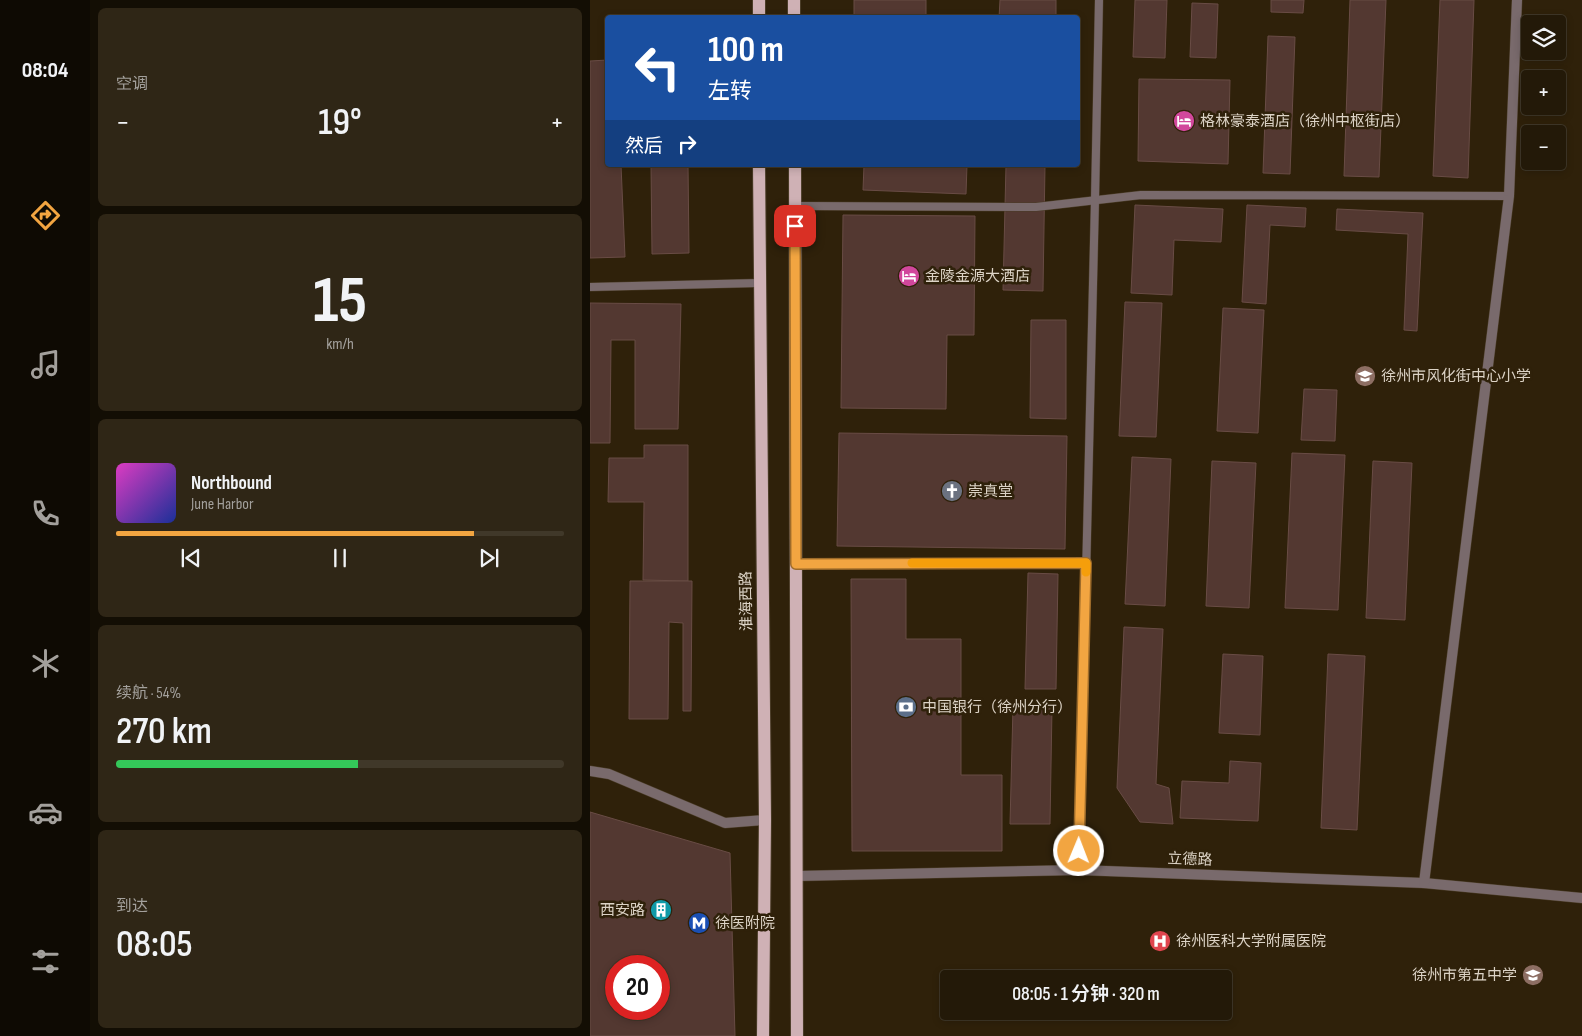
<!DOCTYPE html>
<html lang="zh">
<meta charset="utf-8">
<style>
:root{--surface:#231908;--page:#2f2616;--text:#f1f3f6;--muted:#a3a09c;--line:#403829;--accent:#f2a541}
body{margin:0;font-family:"Sofia Sans Condensed","Noto Sans SC",sans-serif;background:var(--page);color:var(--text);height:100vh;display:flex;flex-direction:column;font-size:19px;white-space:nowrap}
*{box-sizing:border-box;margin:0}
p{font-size:16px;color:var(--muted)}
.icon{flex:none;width:28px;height:28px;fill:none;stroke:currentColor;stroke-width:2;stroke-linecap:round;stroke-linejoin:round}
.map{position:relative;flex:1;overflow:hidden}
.sheet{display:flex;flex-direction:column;gap:8px;padding:8px;background:#130e04;width:500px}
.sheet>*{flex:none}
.hud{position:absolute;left:15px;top:15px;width:475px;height:152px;border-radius:5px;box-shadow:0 2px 8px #0003,0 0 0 1px var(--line);background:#1a4fa0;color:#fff;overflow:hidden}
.tools{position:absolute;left:931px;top:15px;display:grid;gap:10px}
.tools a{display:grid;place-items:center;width:45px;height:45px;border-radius:5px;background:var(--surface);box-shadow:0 2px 8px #0003,0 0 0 1px var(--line);font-size:25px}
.speed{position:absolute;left:15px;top:955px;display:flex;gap:10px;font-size:25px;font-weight:700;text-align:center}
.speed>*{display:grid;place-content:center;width:65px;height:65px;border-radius:50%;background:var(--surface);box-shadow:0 2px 8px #0003,0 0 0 1px var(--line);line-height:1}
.speed .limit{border:8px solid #d22;background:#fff;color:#111}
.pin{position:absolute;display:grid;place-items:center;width:42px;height:42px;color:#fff;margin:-21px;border-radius:10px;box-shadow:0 2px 8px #0006}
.me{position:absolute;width:55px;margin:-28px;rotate:1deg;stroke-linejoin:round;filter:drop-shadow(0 0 4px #0008)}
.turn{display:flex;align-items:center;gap:18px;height:105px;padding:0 20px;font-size:22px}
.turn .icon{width:65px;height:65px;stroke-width:2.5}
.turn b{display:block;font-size:35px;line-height:42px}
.then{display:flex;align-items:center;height:48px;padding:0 20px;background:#0003;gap:10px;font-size:19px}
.big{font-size:38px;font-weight:600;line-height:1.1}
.sheet .tile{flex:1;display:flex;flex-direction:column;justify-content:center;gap:8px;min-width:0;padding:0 18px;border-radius:8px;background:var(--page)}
.sheet .dial{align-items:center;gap:0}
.dial b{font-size:65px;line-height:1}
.song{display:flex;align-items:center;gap:15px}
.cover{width:60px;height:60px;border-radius:8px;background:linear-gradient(135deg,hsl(310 70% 55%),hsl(230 70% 35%))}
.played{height:5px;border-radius:2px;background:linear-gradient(90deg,var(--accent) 80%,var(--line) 80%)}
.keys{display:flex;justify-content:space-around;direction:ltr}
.heat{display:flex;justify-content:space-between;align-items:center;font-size:28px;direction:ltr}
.charge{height:8px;border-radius:4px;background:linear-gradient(90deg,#34c759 54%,var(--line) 0)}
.trip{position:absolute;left:350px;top:970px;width:292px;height:50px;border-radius:5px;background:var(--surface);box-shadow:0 2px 8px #0003,0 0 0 1px var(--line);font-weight:600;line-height:50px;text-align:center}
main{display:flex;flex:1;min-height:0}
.menu{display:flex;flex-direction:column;width:90px;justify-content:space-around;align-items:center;background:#0e0a03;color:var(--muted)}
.menu .icon{width:35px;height:35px}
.menu .selected{color:var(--accent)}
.menu b{font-size:22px;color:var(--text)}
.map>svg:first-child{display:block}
</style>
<main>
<nav class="menu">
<b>08:04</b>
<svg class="icon selected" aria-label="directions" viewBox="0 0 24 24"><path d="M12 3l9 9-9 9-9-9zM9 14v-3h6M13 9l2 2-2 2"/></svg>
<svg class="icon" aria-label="music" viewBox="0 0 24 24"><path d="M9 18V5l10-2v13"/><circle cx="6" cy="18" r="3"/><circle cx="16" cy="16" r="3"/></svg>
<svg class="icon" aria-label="phone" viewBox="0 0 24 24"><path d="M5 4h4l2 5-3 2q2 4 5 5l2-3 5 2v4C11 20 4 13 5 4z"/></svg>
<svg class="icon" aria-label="climate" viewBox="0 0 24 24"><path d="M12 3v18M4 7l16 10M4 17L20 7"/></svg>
<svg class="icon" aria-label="car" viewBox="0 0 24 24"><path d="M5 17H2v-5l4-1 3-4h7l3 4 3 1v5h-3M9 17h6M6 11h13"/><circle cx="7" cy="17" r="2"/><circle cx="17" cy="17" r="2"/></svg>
<svg class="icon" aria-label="filters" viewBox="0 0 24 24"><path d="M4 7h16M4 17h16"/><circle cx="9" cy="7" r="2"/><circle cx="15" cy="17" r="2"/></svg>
</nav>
<section class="sheet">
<div class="tile"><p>空调</p>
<div class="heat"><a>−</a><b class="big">19°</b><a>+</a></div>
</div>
<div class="tile dial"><b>15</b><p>km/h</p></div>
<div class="tile">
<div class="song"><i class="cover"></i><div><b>Northbound</b><p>June Harbor</p></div></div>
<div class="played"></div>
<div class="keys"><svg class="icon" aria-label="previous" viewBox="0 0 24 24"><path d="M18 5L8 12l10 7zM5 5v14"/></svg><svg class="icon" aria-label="pause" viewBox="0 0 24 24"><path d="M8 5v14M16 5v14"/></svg><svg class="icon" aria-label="next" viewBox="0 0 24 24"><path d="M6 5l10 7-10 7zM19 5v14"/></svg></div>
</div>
<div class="tile"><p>续航 · 54%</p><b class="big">270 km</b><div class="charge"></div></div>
<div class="tile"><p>到达</p><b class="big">08:05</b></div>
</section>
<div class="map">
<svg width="992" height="1036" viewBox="0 0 992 1036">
<rect width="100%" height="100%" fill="#2f210a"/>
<!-- building -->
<g fill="#533831" stroke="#694c45" fill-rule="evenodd">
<rect x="264" y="0" width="72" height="18"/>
<polygon points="410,0 466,0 466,18 409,18"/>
<polygon points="545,0 577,0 575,58 543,57"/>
<polygon points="681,0 714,0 713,13 681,12"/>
<polygon points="760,0 796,0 789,177 754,176"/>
<polygon points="850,0 884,0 878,178 843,176"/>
<polygon points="602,3 628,4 626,58 600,57"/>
<polygon points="678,36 705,37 700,174 673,173"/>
<polygon points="18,60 18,165 31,165 35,257 0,258 0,61"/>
<polygon points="549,79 640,80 638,164 548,161"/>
<polygon points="61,165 98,165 99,253 62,254"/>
<polygon points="274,165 377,165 376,194 273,190"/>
<polygon points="416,165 455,165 453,291 413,290"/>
<polygon points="545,205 633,209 631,242 584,240 582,295 541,293"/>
<polygon points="657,205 716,208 715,227 680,225 676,304 652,302"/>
<polygon points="747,209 833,213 827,331 814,330 818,234 746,230"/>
<polygon points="253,215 385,216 384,335 357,335 356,409 251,408"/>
<polygon points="535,302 572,303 566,437 529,436"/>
<polygon points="0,303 91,304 88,429 45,429 45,340 21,340 20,443 0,443"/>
<polygon points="633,308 674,310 668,433 627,431"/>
<polygon points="441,320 476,320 476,419 440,418"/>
<polygon points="714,389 747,390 745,441 711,440"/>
<polygon points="249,433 477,436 475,549 247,546"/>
<polygon points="54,445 98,445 98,581 53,580 54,502 18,502 19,458 54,458"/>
<polygon points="702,453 755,455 748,610 695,608"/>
<polygon points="542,457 581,459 575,606 535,604"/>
<polygon points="622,461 666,463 659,608 616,606"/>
<polygon points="783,461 822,463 815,620 776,618"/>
<polygon points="438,573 468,574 466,689 435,689"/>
<polygon points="261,579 316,579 316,639 371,639 371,775 412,775 412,851 262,851"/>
<polygon points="40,581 102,581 101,711 93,711 93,623 79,622 78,719 39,719"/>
<polygon points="534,627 573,629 566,784 579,788 583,824 550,822 527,788"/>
<polygon points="633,654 673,656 670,735 629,733"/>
<polygon points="738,654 775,656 767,830 731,828"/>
<polygon points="423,707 462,708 460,824 420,824"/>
<polygon points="640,761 671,763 668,821 590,818 592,781 639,783"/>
<path d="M0 812 140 853 145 1036H0ZM26 966H69V1009H26Z"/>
</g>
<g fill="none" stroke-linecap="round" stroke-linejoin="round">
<!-- lane casing -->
<g stroke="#4b3d28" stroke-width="9">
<g id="lane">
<polyline points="205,206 446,207 551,195 919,196"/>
<polyline points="0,287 169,283"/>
<polyline points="206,564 496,563"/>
<polyline points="489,870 505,200 509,0"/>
</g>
</g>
<!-- street casing -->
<g stroke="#4b3d28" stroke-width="11">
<g id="street">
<polyline points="0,771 19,774 135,823 175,820"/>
<polyline points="207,876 489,870 834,883 992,898"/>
<polyline points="834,883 919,196 927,0"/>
</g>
</g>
<!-- primary casing -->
<g stroke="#4b3d28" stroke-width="14">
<g id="primary">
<polyline points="169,0 169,18"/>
<polyline points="204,0 204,18"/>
<polyline points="169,165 175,820 173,1036"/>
<polyline points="205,165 207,1036"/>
</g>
</g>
<!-- lane -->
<use href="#lane" stroke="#796a6c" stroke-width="8"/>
<!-- street -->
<use href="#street" stroke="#796a6c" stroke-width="10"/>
<!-- primary -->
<use href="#primary" stroke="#cfb1b5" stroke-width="12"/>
</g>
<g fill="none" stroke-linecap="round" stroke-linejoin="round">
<!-- route casing -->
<g stroke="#9d6b2a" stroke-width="12">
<polyline id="route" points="205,226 206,564 496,563 489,851"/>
</g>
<!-- route -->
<use href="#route" stroke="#f2a541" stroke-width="9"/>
<!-- slow -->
<polyline stroke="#f59e0b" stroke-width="9" points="322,563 496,563 496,572"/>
</g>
<!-- icons -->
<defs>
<g id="hotel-disc" transform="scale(1.125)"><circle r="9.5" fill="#d1479c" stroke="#2f210a"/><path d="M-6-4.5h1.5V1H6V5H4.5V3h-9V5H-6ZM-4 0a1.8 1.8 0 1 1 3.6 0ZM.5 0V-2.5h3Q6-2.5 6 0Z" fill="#fff"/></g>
<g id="school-disc" transform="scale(1.125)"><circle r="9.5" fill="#8d6e63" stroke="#2f210a"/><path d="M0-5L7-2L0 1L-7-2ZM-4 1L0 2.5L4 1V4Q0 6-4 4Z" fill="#fff"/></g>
<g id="church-disc" transform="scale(1.125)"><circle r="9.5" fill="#6b7280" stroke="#2f210a"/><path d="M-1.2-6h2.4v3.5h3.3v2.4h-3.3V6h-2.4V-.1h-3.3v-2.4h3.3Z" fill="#fff"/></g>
<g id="bank-disc" transform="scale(1.125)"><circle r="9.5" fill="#5c6f8a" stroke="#2f210a"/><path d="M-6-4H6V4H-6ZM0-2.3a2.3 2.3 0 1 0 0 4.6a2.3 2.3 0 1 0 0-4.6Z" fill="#fff"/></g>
<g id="building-disc" transform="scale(1.125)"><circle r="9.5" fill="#0f9aa8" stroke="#2f210a"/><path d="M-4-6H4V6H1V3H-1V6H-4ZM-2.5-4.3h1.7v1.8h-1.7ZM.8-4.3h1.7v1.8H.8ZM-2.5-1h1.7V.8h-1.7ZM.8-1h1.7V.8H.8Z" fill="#fff"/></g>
<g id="metro-disc" transform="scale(1.125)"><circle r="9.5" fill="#1a4fb4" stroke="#2f210a"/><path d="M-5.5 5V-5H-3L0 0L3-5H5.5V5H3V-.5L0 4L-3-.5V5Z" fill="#fff"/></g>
<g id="hospital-disc" transform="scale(1.125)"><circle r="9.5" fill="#e0444e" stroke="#2f210a"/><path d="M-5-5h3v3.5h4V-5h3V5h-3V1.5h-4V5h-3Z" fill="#fff"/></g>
</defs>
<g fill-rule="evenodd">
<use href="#hotel-disc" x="594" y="121"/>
<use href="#hotel-disc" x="319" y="276"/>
<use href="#school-disc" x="775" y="376"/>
<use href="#church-disc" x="362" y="491"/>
<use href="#bank-disc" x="316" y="707"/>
<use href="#building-disc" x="71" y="910"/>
<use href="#metro-disc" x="109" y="923"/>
<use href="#hospital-disc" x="570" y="941"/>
<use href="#school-disc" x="943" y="975"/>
</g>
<g text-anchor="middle" stroke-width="5" stroke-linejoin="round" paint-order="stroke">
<!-- poi labels -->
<g font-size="15" fill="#dcd3c6" stroke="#2f210a" text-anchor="start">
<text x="610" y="126">格林豪泰酒店（徐州中枢街店）</text>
<text x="335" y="281">金陵金源大酒店</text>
<text x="791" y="381">徐州市风化街中心小学</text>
<text x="378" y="496">崇真堂</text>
<text x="332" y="712">中国银行（徐州分行）</text>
<text x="55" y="915" text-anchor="end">西安路</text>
<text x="125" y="928">徐医附院</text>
<text x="586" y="946">徐州医科大学附属医院</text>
<text x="927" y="980" text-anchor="end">徐州市第五中学</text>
</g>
<!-- street labels -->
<g font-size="15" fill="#dcd3c6" stroke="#2f210a">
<text transform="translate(156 601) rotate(-91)" y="5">淮海西路</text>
<text transform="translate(600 859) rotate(2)" y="5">立德路</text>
</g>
</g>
</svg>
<div class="tools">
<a><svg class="icon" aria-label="layers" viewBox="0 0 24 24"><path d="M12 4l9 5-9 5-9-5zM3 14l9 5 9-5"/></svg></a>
<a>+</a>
<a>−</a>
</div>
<div class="speed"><div class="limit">20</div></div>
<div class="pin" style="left:205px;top:226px;background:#d93025"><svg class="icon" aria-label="arrive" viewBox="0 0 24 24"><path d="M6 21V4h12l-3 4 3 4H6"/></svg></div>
<svg class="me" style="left:489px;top:851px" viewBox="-20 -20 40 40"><circle r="17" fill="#f2a541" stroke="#fff" stroke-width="3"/><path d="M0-11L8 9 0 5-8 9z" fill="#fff"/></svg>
<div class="trip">08:05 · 1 分钟 · 320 m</div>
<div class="hud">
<div class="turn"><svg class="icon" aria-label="left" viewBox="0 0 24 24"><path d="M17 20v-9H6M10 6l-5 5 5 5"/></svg><div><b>100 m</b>左转</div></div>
<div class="then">然后<svg class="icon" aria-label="right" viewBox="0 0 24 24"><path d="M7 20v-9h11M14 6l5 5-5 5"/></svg></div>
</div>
</div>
</main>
